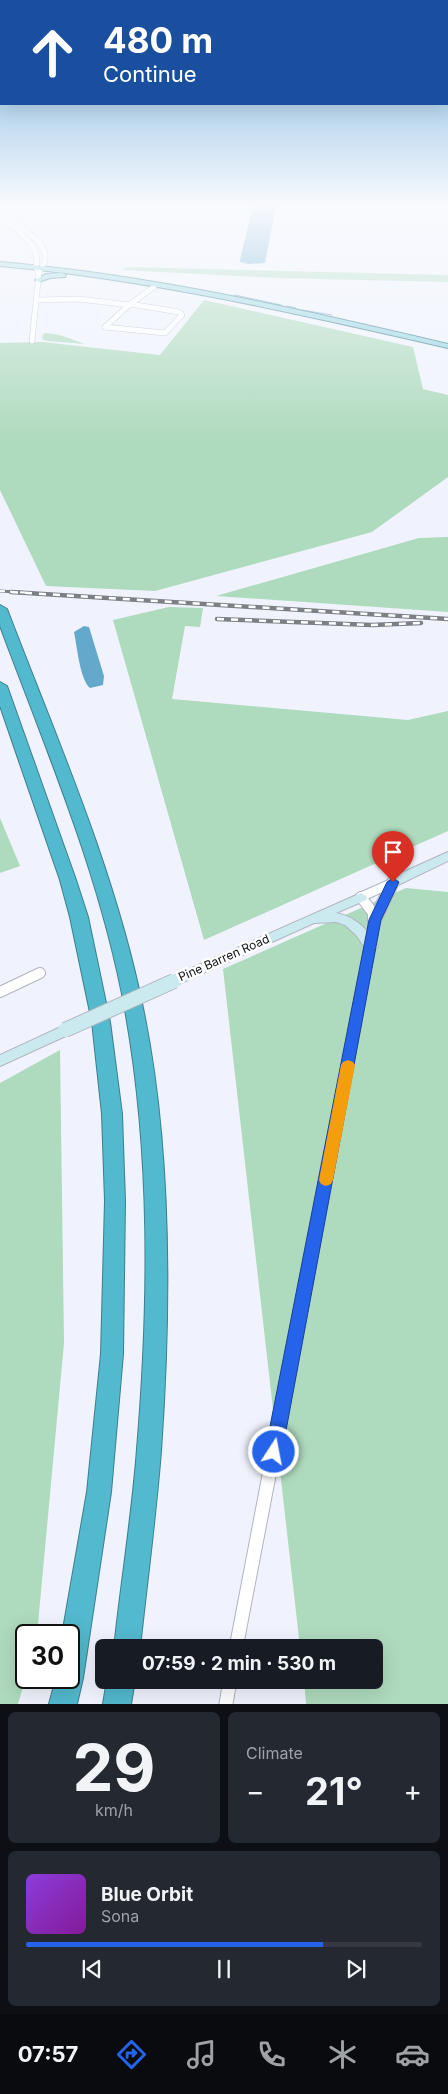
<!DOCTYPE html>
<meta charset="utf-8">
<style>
:root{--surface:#171b24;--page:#242831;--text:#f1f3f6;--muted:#9ea1a6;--line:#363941;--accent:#2563eb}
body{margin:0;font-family:Inter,sans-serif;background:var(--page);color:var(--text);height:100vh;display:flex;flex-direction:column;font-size:19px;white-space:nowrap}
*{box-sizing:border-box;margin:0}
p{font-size:16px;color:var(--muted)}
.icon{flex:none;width:28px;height:28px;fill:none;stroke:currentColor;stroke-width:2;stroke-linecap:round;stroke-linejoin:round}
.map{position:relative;height:1704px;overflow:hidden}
.drawer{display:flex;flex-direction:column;gap:8px;padding:8px;background:#0d0f14;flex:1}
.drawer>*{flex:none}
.banner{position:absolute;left:0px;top:0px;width:449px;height:105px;box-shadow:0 5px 20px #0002;background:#1a4fa0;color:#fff;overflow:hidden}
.speed{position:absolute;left:15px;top:1624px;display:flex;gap:10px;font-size:25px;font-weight:700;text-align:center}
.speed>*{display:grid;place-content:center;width:65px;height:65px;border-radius:50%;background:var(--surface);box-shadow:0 5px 20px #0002;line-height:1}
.speed .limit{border:2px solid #111;border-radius:8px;background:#fff;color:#111}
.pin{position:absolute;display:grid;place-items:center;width:42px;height:42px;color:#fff;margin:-51px -21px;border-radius:50% 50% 50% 0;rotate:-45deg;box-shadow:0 0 5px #0007}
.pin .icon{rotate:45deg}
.me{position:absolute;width:55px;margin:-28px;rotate:11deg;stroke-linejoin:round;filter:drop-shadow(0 0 4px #0008)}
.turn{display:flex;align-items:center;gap:18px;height:105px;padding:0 20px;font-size:22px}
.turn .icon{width:65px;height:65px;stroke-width:2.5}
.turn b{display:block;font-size:35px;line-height:42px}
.big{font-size:38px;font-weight:700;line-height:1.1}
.drawer .tile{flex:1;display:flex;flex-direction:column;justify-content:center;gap:8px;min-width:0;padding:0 18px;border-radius:8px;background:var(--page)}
.drawer .dial{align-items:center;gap:0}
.dial b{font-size:65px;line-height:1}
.song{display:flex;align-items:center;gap:15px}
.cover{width:60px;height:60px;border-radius:8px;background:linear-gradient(135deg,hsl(270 70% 55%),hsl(290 70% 35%))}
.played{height:5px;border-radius:2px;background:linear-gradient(90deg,var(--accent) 75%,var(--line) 75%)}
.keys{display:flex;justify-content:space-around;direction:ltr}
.heat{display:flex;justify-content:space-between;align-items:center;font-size:28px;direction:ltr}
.drawer .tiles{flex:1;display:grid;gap:8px;grid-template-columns:1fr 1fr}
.tile:last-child{grid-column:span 2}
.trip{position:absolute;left:95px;top:1639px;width:288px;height:50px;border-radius:8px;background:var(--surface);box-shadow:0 5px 20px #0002;font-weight:700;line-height:50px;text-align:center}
.menu{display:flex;height:80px;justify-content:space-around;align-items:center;background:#090b0e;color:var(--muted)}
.menu .icon{width:35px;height:35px}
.menu .on{color:var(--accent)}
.menu b{font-size:22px;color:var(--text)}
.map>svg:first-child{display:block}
</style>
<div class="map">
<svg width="448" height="1704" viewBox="0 0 448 1704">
<rect width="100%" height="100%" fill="#f0f3fd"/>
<!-- green -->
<g fill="#aedabd">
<polygon points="126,267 448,275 448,282 276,278 122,270"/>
<polygon points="204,300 413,347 423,389 448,395 448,477 372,532 155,591 46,586 0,490 0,343 42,342 160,355"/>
<polygon points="46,333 60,335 85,344 47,341 42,339 43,334"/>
<polygon points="448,537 448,612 216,596 419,538"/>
<polygon points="169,607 203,608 200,627 185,626 172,699 408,720 448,711 448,831 204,940 113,620"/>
<polygon points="0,818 20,866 0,873"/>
<polygon points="406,888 448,892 448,1704 306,1704 304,1680 374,1680 374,1648 300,1647 223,969"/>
<polygon points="60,1050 64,1343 37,1635 26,1635 26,1677 18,1704 0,1704 0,1083"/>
</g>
<!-- water -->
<g fill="#64a8cc">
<polygon points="253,206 276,206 265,263 248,264 240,262 240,260"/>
<path d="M84 626 89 627 104 676 103 685 90 688C80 680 77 646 74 632Z"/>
</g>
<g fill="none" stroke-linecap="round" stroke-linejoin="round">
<!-- stream -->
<g stroke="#64a8cc" stroke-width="1">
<polyline points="235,295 281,305"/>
<polyline points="287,306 296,308"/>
<polyline points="302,310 332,315"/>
</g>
<!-- minor-far2 casing -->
<g stroke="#b1b4bf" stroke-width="6">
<g id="minor-far2">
<polyline points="8,206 10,217 39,242 45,253 45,262 39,272 32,341"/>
<path d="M0 212C12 232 42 241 36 268L39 272"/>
<polyline points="37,300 79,299 129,305"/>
<polyline points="105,327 165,333 182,315 179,312 130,304"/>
<polyline points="105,327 129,305 154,287"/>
</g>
</g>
<!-- minor-far1 casing -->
<g stroke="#b1b4bf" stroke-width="12">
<g id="minor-far1">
<polyline points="0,992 40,973"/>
<polyline points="315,1236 373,931 373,913 361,897"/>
</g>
</g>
<!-- minor casing -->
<g stroke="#b1b4bf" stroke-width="15">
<g id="minor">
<polyline points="236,1648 315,1235"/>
<polyline points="226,1704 230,1680"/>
</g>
</g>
<!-- tertiary casing -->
<g stroke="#b1b4bf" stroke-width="2">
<polygon id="tertiary" points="393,878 397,879 399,882 397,885 365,900 357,900 355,897 357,894"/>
</g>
<!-- secondary casing -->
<g stroke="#b1b4bf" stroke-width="2">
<g id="secondary">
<polygon points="448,852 448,861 398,885 380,923 370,923 368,920 388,879"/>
<path d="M361 893 367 897 366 900 336 913C356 917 367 929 378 946L376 949H366L356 935 345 925 336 922 314 923 179 984H169L167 981 169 978Z"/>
<polygon points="65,1025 70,1026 72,1030 70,1034 0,1066 0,1055"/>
</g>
</g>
<!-- primary casing -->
<g stroke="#3d7f8e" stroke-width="2">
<g id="primary">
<path d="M0 262C152 275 299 309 448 344V348C300 314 152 280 0 266Z"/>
<polygon points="62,273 66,275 65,277 50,278 39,282 35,280 46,274"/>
</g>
</g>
<!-- motorway casing -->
<g stroke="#3d7f8e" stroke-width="2">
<g id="motorway">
<path d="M0 605 7 609C57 740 115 870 143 1008 172 1147 171 1309 161 1451 156 1516 147 1582 140 1648H114C121 1582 132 1516 137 1449 149 1304 151 1154 125 1010 101 877 47 752 0 626Z"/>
<polygon points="0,682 7,686 76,880 88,917 110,1022 122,1114 125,1201 123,1354 111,1492 83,1678 77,1704 49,1704 56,1678 69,1678 69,1635 62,1635 87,1492 101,1354 105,1201 102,1114 92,1022 70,917 60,880 0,706"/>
<polygon points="107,1680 135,1680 131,1704 103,1704"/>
</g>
</g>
<!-- minor-far2 -->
<use href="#minor-far2" stroke="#fff" stroke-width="5"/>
<!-- minor-far1 -->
<use href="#minor-far1" stroke="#fff" stroke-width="10"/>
<!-- minor -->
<use href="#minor" stroke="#fff" stroke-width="13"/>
<!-- tertiary -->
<use href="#tertiary" fill="#fff" fill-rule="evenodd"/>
<!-- secondary -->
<use href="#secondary" fill="#cbeaf0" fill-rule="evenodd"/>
<!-- primary -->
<use href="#primary" fill="#98d5e2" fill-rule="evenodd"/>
<!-- motorway -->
<use href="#motorway" fill="#53b9ce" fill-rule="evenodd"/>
<!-- rail-far1 casing -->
<g stroke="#7d7f86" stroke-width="3">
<polyline id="rail-far1" points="0,591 31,593"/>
</g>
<!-- rail casing -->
<g stroke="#7d7f86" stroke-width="4.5">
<g id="rail">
<polyline points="11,592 448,619"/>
<polyline points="217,619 372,625 421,623"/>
</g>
</g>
<!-- rail-far1 -->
<use href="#rail-far1" stroke="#fff" stroke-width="2" stroke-dasharray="5" stroke-linecap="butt"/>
<!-- rail -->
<use href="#rail" stroke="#fff" stroke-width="2.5" stroke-dasharray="7" stroke-linecap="butt"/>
<!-- secondary-bridge casing -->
<g stroke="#b1b4bf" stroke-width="16" stroke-linecap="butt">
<polyline id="secondary-bridge" points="65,1030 174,981"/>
</g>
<!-- secondary-bridge -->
<use href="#secondary-bridge" stroke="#cbeaf0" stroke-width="14"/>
</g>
<!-- sky -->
<linearGradient id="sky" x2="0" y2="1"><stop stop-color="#73afdd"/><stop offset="0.46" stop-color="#f8fafe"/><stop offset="1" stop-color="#f8fafe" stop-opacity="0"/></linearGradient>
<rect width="448" height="445" fill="url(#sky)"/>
<!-- route -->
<polygon fill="#2563eb" stroke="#184099" points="393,878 399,882 381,920 282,1452 280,1458 274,1460 268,1458 265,1452 369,920 387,882"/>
<!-- slow -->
<polygon fill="#f59e0b" points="348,1060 353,1062 355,1065 333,1180 331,1184 326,1186 321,1184 319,1180 341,1065 343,1062"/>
<g text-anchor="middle" stroke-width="5" stroke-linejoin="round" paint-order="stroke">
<!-- street labels -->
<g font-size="12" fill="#131418" stroke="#fff">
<text transform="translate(224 958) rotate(-24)" y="4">Pine Barren Road</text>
</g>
</g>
</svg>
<div class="speed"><div class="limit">30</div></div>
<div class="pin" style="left:393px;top:882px;background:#d93025"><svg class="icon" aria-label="arrive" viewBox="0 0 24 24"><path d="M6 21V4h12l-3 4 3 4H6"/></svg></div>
<svg class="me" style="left:274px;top:1452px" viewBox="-20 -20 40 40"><circle r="17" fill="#2563eb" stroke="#fff" stroke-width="3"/><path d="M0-11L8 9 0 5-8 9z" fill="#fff"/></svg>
<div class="trip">07:59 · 2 min · 530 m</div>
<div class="banner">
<div class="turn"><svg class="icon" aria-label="ahead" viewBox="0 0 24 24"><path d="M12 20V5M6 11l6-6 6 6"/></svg><div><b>480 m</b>Continue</div></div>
</div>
</div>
<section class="drawer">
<div class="tiles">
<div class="tile dial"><b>29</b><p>km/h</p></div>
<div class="tile"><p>Climate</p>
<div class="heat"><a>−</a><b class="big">21°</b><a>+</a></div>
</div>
<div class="tile">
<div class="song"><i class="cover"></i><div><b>Blue Orbit</b><p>Sona</p></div></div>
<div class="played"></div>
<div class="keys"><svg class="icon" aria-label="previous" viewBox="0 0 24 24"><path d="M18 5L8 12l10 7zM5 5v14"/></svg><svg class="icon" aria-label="pause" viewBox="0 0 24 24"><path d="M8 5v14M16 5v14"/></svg><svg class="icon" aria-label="next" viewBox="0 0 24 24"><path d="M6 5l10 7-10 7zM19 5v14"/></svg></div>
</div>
</div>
</section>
<nav class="menu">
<b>07:57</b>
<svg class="icon on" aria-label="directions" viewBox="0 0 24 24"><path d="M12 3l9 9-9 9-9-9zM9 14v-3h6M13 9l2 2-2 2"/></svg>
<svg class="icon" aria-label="music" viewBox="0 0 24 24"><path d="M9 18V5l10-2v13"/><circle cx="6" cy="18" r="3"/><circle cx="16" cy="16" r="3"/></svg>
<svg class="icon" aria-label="phone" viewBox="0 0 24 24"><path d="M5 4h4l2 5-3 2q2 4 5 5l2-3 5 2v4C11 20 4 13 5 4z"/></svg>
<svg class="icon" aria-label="climate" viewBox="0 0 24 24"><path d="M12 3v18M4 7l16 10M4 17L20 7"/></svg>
<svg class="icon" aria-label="car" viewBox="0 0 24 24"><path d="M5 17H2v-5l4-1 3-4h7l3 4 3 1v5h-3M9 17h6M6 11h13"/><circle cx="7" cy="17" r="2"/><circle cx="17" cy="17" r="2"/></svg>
</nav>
